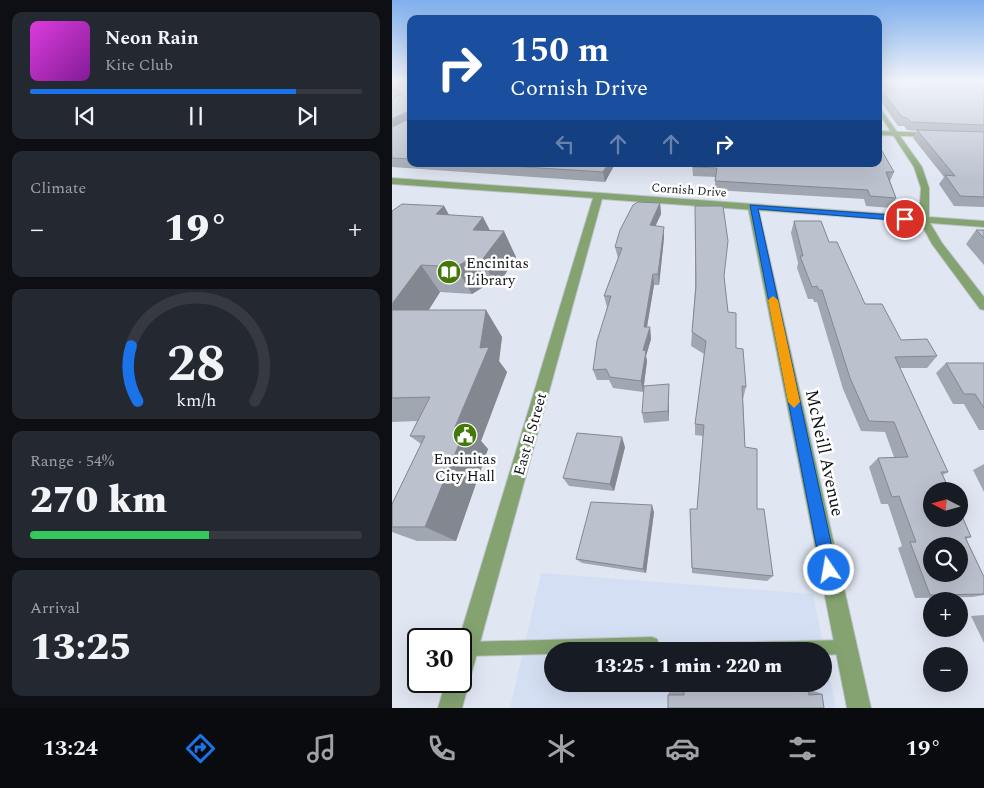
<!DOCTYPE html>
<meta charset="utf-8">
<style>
:root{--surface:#171b24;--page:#242831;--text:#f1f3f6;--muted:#9ea1a6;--line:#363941;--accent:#1a73e8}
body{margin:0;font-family:Spectral,serif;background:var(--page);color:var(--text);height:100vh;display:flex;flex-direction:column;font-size:19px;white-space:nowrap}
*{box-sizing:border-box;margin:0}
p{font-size:16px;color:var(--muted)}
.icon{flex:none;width:28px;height:28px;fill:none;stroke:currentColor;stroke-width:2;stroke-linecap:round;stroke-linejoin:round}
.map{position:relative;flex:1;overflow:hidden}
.details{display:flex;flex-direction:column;gap:12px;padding:12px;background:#0d0f14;width:392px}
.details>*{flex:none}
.guide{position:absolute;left:15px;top:15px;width:475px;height:152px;border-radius:10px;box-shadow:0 5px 20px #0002;background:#1a4fa0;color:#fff;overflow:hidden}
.needle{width:32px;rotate:276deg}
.buttons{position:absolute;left:531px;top:482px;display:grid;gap:10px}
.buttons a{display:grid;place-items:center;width:45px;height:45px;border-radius:50%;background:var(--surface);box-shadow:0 5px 20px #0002;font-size:25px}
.speed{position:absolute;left:15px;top:628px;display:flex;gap:10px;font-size:25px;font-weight:700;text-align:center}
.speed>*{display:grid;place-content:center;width:65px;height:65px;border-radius:50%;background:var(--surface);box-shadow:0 5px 20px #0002;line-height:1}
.speed .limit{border:2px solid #111;border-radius:8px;background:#fff;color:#111}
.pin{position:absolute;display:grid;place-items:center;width:42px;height:42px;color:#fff;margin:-21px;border:2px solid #fff;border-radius:50%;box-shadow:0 1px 5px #0007}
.me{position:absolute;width:55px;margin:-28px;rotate:348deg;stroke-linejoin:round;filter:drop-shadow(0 0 4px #0008)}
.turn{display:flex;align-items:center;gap:18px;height:105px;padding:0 20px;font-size:22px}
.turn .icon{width:65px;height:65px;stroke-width:2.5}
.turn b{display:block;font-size:35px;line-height:42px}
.lanes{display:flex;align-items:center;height:48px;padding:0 20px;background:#0003;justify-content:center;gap:25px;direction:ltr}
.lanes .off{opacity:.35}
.big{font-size:38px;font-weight:800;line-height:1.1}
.details .tile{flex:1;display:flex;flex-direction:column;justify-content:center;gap:8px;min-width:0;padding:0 18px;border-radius:10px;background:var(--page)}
.details .dial{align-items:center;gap:0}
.dial svg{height:130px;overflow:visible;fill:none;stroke:var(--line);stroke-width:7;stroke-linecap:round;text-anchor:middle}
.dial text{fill:var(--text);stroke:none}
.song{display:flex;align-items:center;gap:15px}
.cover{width:60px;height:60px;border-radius:8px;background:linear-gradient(135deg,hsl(300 70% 55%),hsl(290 70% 35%))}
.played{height:5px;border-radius:2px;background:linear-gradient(90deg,var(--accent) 80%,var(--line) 80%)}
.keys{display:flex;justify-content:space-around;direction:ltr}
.heat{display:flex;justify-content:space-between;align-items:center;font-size:28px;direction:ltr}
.charge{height:8px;border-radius:4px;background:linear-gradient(90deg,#34c759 54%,var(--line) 0)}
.trip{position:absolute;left:152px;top:642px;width:288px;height:50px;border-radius:25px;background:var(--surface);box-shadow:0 5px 20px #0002;font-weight:800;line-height:50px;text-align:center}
.tab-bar{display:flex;height:80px;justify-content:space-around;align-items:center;background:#090b0e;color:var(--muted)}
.tab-bar .icon{width:35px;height:35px}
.tab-bar .active{color:var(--accent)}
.tab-bar b{font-size:22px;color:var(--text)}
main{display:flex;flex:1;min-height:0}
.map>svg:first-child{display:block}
</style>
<main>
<section class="details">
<div class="tile">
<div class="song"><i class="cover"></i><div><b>Neon Rain</b><p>Kite Club</p></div></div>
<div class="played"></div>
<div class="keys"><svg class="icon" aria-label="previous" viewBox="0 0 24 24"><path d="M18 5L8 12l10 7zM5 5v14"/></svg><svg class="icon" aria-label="pause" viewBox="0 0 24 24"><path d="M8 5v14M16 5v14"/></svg><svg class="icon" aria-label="next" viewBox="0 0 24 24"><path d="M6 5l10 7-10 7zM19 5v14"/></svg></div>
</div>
<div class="tile"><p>Climate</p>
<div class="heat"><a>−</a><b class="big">19°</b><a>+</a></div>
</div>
<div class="tile dial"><svg viewBox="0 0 100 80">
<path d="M14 69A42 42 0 1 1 86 69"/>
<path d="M14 69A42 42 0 0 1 10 35" stroke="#1a73e8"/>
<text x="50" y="56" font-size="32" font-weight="700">28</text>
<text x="50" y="72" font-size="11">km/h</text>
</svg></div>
<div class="tile"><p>Range · 54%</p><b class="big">270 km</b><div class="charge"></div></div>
<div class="tile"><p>Arrival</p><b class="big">13:25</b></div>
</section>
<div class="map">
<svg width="592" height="708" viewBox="0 0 592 708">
<rect width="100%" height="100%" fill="#e0e7f3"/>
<!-- built -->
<path fill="#d5dff3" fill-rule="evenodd" d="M149 573 421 594 444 708H118ZM161 651H431V684H161Z"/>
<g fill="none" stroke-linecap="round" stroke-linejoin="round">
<!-- service casing -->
<g stroke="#bfc5d0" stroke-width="2">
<g id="service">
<polygon points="260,637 265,639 267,644 265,649 260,651 161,651 161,654 75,656 70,654 69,652 70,644 75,642"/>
<polygon points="453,640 458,642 460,647 458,652 453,654 431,655 431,651 298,651 298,650 300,645 305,643"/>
</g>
</g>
<!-- minor casing -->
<g stroke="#bfc5d0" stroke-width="2">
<g id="minor">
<polygon points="486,131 540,133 543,135 540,137 486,135"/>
<polygon points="361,204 366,207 479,708 455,708 356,207"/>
</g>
</g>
<!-- tertiary casing -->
<g stroke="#bfc5d0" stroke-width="2">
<polygon id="tertiary" points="486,105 530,167 537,188 537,217 592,221 592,227 538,223 550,243 592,297 592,310 588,309 540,244 528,222 210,199 70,708 46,708 54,681 69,681 69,639 67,639 201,198 0,184 0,178 527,216 529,188 522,167 486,112"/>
</g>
<!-- service -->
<use href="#service" fill="#84a370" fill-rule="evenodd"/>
<!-- minor -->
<use href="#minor" fill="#84a370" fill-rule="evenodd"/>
<!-- tertiary -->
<use href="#tertiary" fill="#84a370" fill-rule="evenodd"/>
</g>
<!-- wall -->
<g fill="#a1a7b1">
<polygon points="0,81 19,81 19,164 223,164 213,182 0,167 0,98 3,97 0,96"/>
<polygon points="486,81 592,81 592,207 562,206 547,184 552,177 521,138 525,131 515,130 512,126 506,126 486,97"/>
<polygon points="300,164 486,164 502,172 498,181 504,198 499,208 474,206 472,199 322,190 324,177 301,176"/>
<polygon points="268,203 269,214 263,226 272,238 267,285 262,285 255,327 258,327 259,339 254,356 255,361 251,392 221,388 217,380 205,380 201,370 215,307 212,296 226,258 223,247"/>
<polygon points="52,206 57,215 98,230 124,257 105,287 93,286 80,294 48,292 36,310 94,310 110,337 107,361 115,372 89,441 96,449 64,541 25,541 0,532 0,504 29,444 18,436 25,421 0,422 0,211"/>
<polygon points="303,219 332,276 336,312 344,348 354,387 351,399 353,447 365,509 381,576 375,581 300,573 298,509 305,509 311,436 303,435 303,424 312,354 299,346 303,290"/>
<polygon points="402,221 437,242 473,304 509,340 545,356 535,368 508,368 556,472 551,475 579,537 574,539 592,577 592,595 581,597 523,598 506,548 510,546 496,504 489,504 477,467 486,458 502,457 493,432 469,431 451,389 425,302 422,302 421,299 416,299 405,268 406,263 399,233"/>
<polygon points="584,230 592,230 592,265 574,244"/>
<polygon points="554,363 592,363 592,430 587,430 572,404 561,404 544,373"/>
<polygon points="277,395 277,421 252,423 250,413"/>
<polygon points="233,447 222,491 177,486 171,478"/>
<polygon points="592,464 592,492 581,470"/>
<polygon points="262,512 254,573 190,563 184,559"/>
<polygon points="592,615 592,643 579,616"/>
<polygon points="293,684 407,684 416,687 416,689 430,694 432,708 256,708 276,708 276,695 278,689 292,689"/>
</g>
<!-- shaded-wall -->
<g fill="#838890">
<polygon points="15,112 19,119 0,130 0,119"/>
<polygon points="216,164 223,164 213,182 211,172"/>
<polygon points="268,203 269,214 259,236 258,225"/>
<polygon points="52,206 67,233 44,214"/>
<polygon points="91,217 104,242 112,231 124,257 105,287 90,260 81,230"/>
<polygon points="272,227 272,238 267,285 266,274"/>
<polygon points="78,259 93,286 80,294 64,267"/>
<polygon points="29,265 48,292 20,337 0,315 0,304"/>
<polygon points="261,274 262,285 253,338 252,327"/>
<polygon points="94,310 110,337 107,361 115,372 89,441 96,449 64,541 33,527 63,427 88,348"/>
<polygon points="258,327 259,339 254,356 255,361 251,392 249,381 251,350"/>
<polygon points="277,384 277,421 276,411"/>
<polygon points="230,437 233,447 222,491 218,484"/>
<polygon points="260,505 262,512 254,573 251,569"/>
</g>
<!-- building -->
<g fill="#bbc2ce" stroke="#838890" fill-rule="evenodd">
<polygon points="0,81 19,81 19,159 0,158 0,127 15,120 15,112 0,119 0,98 9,94 7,91 0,89"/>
<polygon points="486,81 592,85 592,125 519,122 515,118 510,117 486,86"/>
<polygon points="525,130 592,132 592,197 568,196 553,175 563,176"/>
<polygon points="486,144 502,172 494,172 504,198 478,196 476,190 323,181 325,168 301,167 301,164 486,164"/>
<polygon points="86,164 216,164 211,172"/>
<polygon points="246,202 268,203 258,225 272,227 266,274 261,274 252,327 258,327 251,350 254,351 249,381 218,377 214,369 201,370 205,341 219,296 212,296 230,248 223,247 228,230 241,205"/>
<polygon points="10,204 52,206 44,214 91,217 81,230 112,231 90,260 78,259 64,267 29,265 0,304 0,211"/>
<polygon points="303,206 331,206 336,241 332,276 336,312 344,313 344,348 351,349 354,387 350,386 353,447 365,449 365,509 372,509 381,576 300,568 298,509 305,509 312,425 303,424 314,341 300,332 304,286"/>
<path d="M402 221H429L437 242H445L473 304H490L509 340 535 339 545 356 503 357 556 472H549L558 491H540V519H568V511L579 537H573L592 577V594L538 595 518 542H524L507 496 500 497 486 458 516 457 502 422 477 421 458 378 430 290H427L425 286 420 287 408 256H411ZM540 546H568V574H540Z"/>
<polygon points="584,230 592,230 592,238"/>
<polygon points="0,310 94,310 88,348 97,347 63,427 74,427 33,527 0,527 0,504 33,436 18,436 38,397 0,398"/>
<polygon points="554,363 592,363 592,408 583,394 572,394"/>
<polygon points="277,384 276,411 250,413 252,386"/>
<polygon points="185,433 230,437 218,484 171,478"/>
<polygon points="199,502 260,505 251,569 184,559"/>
<polygon points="312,684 393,684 393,687 416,687 417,695 430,694 432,708 276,708 276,695 292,695 292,688 312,688"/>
</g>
<!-- sky -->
<linearGradient id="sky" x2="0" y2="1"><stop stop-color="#7fafed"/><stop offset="0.45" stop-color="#f1f4fa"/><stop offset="1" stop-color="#f1f4fa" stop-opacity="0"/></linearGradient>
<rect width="592" height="180" fill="url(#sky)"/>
<!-- route -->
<polygon fill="#1a73e8" stroke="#114b97" points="358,205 513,216 517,219 513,221 366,209 445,570 443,576 437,579 431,576 429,570"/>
<!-- slow -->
<polygon fill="#f59e0b" points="381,296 386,300 408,402 402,408 396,402 376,300"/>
<!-- icons -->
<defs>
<g id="library-disc" transform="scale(1.25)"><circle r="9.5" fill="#437909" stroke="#fff"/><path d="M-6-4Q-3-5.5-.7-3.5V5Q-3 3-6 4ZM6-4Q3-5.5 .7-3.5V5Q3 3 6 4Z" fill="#fff"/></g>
<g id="civic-disc" transform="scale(1.25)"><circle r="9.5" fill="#437909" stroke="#fff"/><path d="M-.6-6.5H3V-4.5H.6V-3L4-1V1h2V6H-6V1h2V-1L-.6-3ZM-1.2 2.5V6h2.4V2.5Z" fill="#fff"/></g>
</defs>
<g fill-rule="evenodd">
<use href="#library-disc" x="57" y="272"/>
<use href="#civic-disc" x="73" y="435"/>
</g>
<g text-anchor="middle" stroke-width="5" stroke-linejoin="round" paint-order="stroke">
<!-- far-street labels -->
<g font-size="12" fill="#101317" stroke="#fff">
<text transform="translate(297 190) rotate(4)" y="4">Cornish Drive</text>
</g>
<!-- poi labels -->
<g font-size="15" fill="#101317" stroke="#fff" text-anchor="start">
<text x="74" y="268">Encinitas<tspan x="74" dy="17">Library</tspan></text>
<text x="73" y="464" text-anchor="middle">Encinitas<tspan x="73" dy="17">City Hall</tspan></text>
</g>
<!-- street labels -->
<g font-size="15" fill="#101317" stroke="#fff">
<text transform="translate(138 434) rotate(-74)" y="5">East E Street</text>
</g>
<!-- near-street labels -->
<g font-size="18" fill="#101317" stroke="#fff">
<text transform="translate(433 453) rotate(78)" y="6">McNeill Avenue</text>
</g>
</g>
</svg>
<div class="buttons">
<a><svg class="needle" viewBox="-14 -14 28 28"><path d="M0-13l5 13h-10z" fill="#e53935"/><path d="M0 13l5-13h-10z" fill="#9ea1a6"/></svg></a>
<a><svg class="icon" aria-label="search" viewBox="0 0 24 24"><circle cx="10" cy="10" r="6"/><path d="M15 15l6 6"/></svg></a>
<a>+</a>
<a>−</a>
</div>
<div class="speed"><div class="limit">30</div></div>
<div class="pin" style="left:513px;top:219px;background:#d93025"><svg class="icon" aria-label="arrive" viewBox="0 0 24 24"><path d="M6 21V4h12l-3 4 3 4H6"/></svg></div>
<svg class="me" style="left:437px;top:570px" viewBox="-20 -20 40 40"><circle r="17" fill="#1a73e8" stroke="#fff" stroke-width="3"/><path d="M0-11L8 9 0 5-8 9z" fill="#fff"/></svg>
<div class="trip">13:25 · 1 min · 220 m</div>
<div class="guide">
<div class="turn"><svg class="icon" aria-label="right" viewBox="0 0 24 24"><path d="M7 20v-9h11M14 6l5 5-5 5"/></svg><div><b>150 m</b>Cornish Drive</div></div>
<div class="lanes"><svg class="icon off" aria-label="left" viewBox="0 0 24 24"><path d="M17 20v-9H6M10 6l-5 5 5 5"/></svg><svg class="icon off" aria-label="ahead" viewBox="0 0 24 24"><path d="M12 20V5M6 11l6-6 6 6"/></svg><svg class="icon off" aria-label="ahead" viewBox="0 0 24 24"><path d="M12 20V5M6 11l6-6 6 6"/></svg><svg class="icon" aria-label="right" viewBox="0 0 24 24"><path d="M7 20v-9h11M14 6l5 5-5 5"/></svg></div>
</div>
</div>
</main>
<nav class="tab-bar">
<b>13:24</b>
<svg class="icon active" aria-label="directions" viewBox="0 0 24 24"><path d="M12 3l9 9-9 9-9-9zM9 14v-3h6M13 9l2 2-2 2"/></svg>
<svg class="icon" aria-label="music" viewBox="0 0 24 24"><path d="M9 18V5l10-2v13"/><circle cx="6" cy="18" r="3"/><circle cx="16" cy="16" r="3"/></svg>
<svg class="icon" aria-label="phone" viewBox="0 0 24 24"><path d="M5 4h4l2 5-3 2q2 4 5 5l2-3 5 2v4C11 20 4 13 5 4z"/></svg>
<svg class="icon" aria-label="climate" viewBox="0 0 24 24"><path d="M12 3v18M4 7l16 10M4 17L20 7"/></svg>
<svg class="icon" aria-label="car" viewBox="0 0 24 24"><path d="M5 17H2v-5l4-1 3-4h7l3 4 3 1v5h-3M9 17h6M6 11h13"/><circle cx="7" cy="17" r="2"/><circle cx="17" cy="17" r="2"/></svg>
<svg class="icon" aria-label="filters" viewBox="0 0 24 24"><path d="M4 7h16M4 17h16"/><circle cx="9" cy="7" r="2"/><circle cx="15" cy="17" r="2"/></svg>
<b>19°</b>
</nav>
